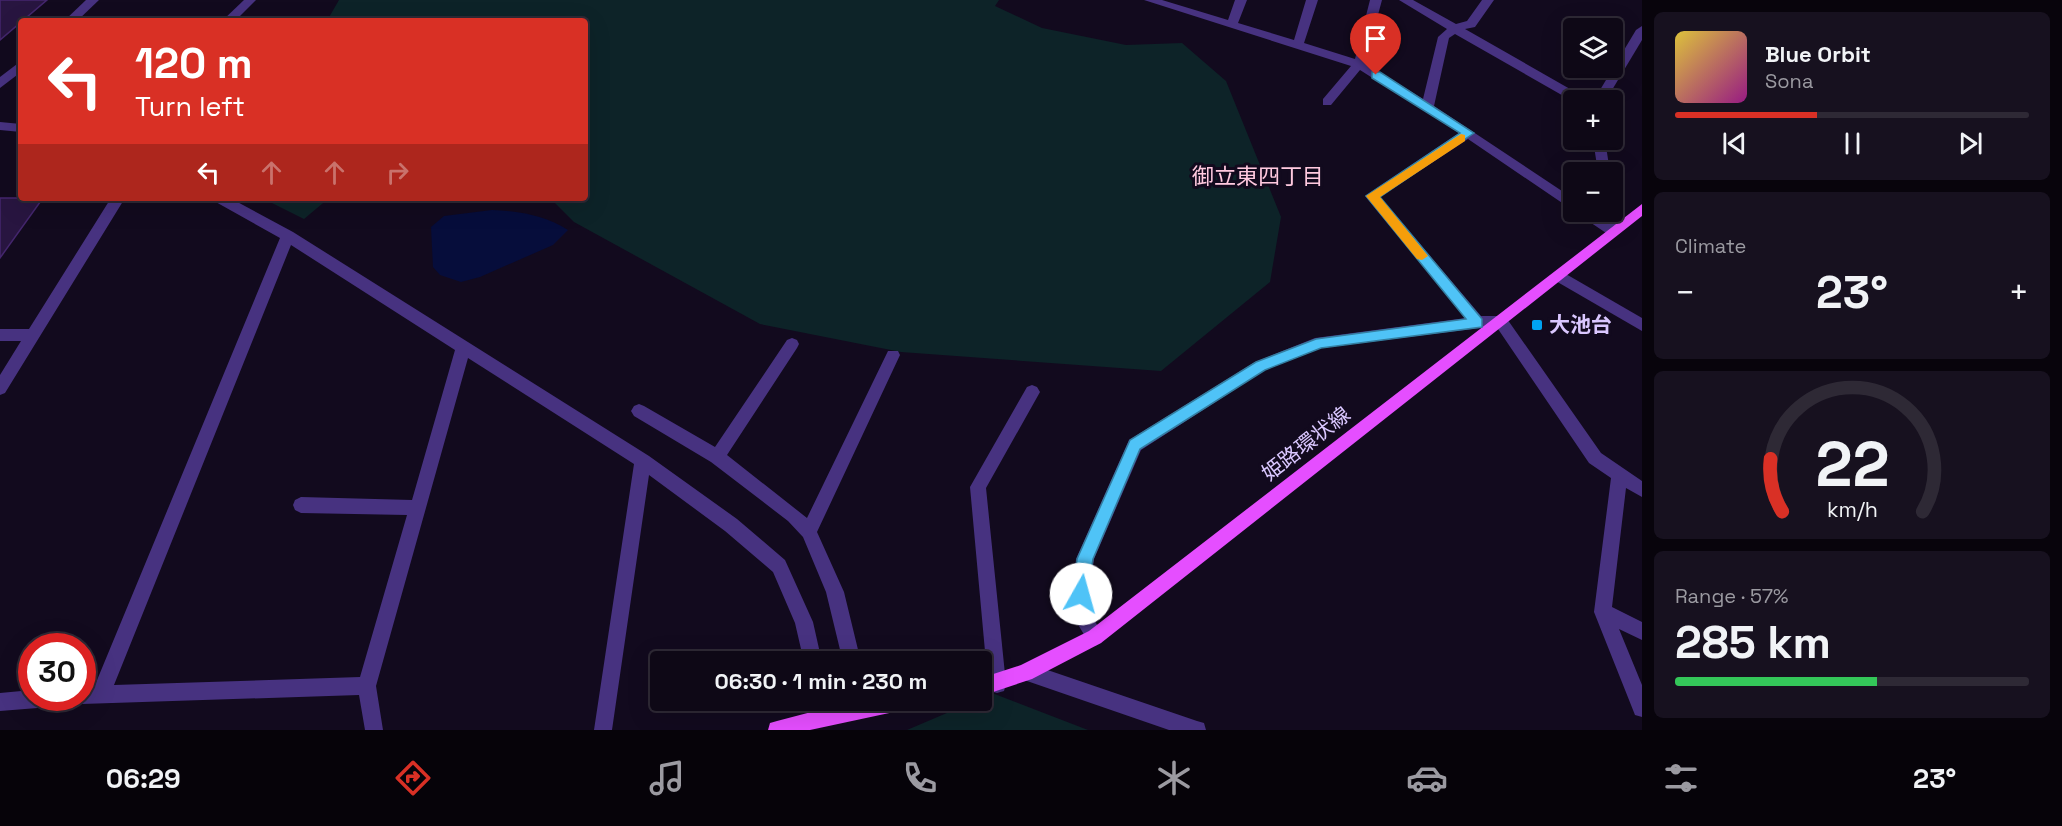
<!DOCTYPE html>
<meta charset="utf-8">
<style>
:root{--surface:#0e0816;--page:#17111f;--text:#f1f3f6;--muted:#9b9aa1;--line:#2e2935;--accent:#d93025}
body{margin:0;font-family:"Space Grotesk","Noto Sans JP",sans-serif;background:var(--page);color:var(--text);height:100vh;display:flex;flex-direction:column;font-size:22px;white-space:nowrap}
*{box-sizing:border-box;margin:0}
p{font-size:20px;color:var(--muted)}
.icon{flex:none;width:33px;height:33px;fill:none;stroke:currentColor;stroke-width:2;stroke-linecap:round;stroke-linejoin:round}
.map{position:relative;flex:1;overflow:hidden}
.drawer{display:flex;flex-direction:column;gap:12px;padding:12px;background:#08040c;width:420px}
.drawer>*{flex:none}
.top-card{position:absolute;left:18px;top:18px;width:570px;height:183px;border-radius:6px;box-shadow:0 6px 24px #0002,0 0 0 2px var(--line);background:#d93025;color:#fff;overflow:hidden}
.controls{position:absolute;left:1563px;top:18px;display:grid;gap:12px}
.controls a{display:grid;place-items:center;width:60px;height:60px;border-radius:6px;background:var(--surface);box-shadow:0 6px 24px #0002,0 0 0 2px var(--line);font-size:30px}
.speed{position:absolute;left:18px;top:633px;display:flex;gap:12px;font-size:30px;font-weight:700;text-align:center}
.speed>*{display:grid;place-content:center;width:78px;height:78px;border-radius:50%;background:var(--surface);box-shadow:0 6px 24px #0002,0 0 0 2px var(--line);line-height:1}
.speed .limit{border:9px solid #d22;background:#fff;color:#111}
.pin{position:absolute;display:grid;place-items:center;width:51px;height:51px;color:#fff;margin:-62px -26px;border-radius:50% 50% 50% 0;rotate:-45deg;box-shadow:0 0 6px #0007}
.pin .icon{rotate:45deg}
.me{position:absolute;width:66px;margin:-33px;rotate:7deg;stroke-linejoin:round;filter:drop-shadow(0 0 4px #0008)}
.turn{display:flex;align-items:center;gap:21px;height:126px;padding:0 18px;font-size:27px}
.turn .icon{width:78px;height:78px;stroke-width:2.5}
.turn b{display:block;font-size:42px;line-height:51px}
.lanes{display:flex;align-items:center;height:57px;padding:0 18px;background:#0003;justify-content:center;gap:30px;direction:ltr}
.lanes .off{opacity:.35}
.big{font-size:45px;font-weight:600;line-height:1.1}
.drawer .card{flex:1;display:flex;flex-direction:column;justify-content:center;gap:9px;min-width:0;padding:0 21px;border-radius:9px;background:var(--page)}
.drawer .dial{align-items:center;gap:0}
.dial svg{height:156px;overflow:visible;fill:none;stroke:var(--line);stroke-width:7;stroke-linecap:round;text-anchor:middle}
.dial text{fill:var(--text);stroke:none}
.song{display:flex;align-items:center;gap:18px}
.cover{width:72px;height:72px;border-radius:9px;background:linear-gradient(135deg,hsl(50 70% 55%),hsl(310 70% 35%))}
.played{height:6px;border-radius:3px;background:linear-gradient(90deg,var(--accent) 40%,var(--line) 40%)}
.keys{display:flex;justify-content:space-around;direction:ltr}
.heat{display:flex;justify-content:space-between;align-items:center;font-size:33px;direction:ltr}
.charge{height:9px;border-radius:4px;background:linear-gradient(90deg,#34c759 57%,var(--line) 0)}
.trip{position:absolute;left:650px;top:651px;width:342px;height:60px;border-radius:6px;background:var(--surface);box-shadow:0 6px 24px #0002,0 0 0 2px var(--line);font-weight:600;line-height:60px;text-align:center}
.tabs{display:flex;height:96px;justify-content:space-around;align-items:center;background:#060309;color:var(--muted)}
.tabs .icon{width:42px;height:42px}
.tabs .active{color:var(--accent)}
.tabs b{font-size:27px;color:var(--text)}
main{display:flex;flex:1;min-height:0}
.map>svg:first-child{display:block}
</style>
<main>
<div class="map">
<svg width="1642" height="730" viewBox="0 0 1642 730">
<rect width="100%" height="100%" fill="#120a1e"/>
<!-- green -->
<g fill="#0d2328">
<polygon points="339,0 999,0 995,6 1042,28 1126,45 1182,43 1226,81 1281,217 1270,282 1161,371 901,352 760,324 574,222 550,198 585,198 585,21 331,21 328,19"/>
<polygon points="262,198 329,198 304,219"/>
<polygon points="992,693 1088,730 907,730 975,701 981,700 981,698"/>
</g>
<!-- water -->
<path fill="#060d3b" d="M492 210C519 211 546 216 568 230L553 245 480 277 461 282 440 275 433 267 431 227 444 216Z"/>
<!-- building -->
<g fill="#281540" stroke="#44266d" stroke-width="1.5">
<polygon points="0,0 47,0 0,40"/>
<polygon points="0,198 43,198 0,258"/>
</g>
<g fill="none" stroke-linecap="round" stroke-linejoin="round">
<!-- minor -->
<g fill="#473280" fill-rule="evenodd">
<polygon points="86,0 99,0 77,21 64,21"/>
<polygon points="244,0 256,0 235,21 222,21"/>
<polygon points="1144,0 1162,0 1228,20 1235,0 1247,0 1238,23 1294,40 1306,0 1318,0 1304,43 1355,59 1370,0 1382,0 1365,63 1423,99 1438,37 1447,29 1399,0 1413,0 1456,24 1467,21 1482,0 1494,0 1475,27 1465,29 1584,97 1586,100 1574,102 1455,34 1449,38 1434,106 1574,199 1574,211 1468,139 1380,197 1481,316 1505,316 1601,453 1642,481 1642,497 1626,488 1612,607 1642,622 1642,640 1619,629 1642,685 1642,717 1635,715 1594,612 1611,478 1589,463 1496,326 1321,348 1265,370 1141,450 1094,559 1088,609 1104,637 1101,643 1095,646 1089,643 1070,611 1076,559 1129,440 1255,362 1315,338 1466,318 1365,196 1459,133 1360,70 1331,105 1323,105 1323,99 1351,66"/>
<polygon points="1642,26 1642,40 1606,100 1594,100 1636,30"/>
<polygon points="21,61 21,72 0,88 0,77"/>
<polygon points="0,122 21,124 21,132 0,130"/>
<polygon points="1593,140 1605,140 1610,172 1598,172"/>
<polygon points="111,198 125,198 5,393 0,395 0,375 21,341 0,341 0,329 29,329"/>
<path d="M212 198H230L293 232 649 456 737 519 785 560 813 622 822 662H804L795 623 773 572 725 531 649 475 612 730H594L634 464 468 358 376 686 383 730H365L359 695 82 704 75 702 74 698H82V686L95 685 280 238 214 201ZM291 245 455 350 412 500 301 497 295 500 293 505 295 510 301 513 407 515 360 677 114 685Z"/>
<polygon points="1612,208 1616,212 1619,232 1612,237 1575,212 1591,212 1603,220 1603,212 1612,212"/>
<polygon points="1559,270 1642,318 1642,331 1554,280 1552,276"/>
<polygon points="792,338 797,340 799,344 797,348 727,455 807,518 888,351 898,351 900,355 817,532 844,592 861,662 843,662 826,592 803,537 788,521 711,462 634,416 631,411 634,406 639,404 644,406 715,447 787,340"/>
<polygon points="1032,385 1037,387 1040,392 986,488 1006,684 1004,691 997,693 990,691 988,684 970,487 1027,387"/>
<polygon points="1027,663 1197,721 1204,723 1206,730 1169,730 1027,681 1021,678 1018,672 1021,666"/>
<polygon points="32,690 32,698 59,698 57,705 50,707 0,711 0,693"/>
<polygon points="814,700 832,700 835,716 833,723 826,725 819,723"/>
</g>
<!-- major -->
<g fill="#e54eff" fill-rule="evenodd">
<polygon points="1642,204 1642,216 1101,643 1032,679 981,696 981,678 1021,665 1089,631"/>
<polygon points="857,700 917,700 915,707 908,709 810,730 768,730 770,723 777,721"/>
</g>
</g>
<!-- route -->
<polygon fill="#4fc3f7" stroke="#337fa1" stroke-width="1.5" points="1372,72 1380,72 1474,133 1380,197 1482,319 1482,327 1321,348 1265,370 1140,449 1093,559 1087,599 1081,601 1075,599 1073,594 1077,559 1130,440 1256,362 1316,339 1466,319 1366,196 1460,133 1372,78"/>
<!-- slow -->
<polygon fill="#f59e0b" points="1461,134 1465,135 1465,141 1380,197 1428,256 1422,260 1417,259 1366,196"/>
<!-- markers -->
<rect fill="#00a3f2" stroke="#120a1e" stroke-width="2" x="1531" y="319" width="12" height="12" rx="3"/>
<g text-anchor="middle" stroke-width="6" stroke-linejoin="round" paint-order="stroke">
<!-- poi labels -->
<g font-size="21" font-weight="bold" fill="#dac7ff" stroke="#120a1e" text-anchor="start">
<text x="1549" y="332">大池台</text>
</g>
<!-- street labels -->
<g font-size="21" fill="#dac7ff" stroke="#120a1e">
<text transform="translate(1306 444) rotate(-38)" y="7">姫路環状線</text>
</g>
<!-- neighbourhood labels -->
<g font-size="22" fill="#ffc9df" stroke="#120a1e">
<text x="1258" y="184">御立東四丁目</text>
</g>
</g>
</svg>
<div class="controls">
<a><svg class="icon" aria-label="layers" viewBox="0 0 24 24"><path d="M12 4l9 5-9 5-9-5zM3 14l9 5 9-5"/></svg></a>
<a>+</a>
<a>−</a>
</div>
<div class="speed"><div class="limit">30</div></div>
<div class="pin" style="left:1376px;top:75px;background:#d93025"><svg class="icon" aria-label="arrive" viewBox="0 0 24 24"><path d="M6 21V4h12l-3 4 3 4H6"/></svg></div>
<svg class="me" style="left:1081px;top:594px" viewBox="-20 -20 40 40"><circle r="19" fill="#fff"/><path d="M0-13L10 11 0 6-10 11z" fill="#4fc3f7"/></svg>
<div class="trip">06:30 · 1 min · 230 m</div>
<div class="top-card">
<div class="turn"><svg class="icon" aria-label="left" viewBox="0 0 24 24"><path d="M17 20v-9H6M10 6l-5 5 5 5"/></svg><div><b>120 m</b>Turn left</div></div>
<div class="lanes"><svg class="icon" aria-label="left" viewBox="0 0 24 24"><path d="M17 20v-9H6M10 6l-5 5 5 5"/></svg><svg class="icon off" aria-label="ahead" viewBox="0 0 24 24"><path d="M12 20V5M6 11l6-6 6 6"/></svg><svg class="icon off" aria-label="ahead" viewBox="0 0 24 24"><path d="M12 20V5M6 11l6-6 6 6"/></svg><svg class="icon off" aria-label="right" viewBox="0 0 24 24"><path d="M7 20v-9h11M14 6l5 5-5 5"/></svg></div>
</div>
</div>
<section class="drawer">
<div class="card">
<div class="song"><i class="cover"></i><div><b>Blue Orbit</b><p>Sona</p></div></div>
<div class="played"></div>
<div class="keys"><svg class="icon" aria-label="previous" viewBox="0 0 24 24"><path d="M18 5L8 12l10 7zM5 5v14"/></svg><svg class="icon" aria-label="pause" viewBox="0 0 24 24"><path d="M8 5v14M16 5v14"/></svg><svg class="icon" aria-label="next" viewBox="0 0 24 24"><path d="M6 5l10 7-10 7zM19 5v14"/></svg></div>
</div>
<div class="card"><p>Climate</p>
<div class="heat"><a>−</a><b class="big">23°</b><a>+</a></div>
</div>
<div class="card dial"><svg viewBox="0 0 100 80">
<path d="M14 69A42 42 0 1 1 86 69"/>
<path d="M14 69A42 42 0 0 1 8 42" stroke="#d93025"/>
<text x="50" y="56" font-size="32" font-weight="700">22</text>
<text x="50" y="72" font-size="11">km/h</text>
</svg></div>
<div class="card"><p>Range · 57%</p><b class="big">285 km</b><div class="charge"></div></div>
</section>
</main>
<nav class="tabs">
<b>06:29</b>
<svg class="icon active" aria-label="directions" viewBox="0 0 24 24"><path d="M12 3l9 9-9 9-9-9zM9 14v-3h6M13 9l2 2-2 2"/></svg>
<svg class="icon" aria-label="music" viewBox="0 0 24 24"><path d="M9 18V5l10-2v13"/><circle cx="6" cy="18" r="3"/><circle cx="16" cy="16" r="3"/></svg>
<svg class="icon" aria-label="phone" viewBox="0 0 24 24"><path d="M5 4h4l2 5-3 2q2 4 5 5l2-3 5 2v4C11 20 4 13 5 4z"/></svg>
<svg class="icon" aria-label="climate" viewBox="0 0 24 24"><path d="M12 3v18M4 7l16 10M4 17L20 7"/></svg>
<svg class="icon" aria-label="car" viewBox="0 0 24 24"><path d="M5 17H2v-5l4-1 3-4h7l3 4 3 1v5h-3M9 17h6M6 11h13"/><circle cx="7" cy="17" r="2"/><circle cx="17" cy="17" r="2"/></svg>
<svg class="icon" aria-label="filters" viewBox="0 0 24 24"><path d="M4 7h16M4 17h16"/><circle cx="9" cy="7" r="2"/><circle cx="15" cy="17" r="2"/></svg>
<b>23°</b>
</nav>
